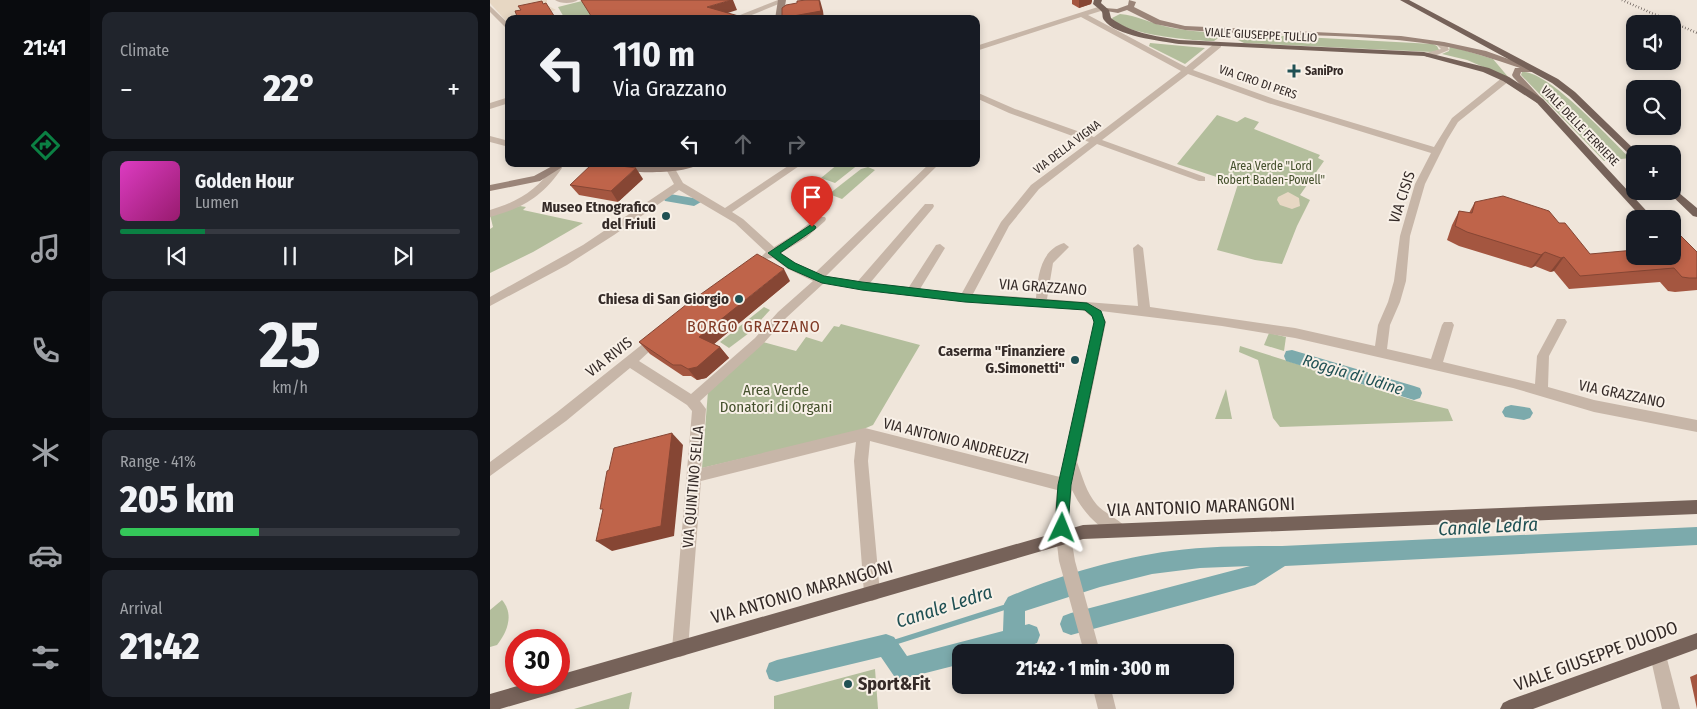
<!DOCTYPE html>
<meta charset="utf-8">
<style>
:root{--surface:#171b24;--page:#20242c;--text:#f1f3f6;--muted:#9ea1a6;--line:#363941;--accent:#0b8043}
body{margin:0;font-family:"Fira Sans Condensed",sans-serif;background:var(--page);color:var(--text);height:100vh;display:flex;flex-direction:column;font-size:19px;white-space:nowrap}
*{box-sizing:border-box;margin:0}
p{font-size:16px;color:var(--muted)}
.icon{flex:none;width:28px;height:28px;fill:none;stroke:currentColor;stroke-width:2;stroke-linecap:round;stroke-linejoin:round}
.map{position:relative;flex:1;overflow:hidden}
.sheet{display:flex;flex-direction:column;gap:12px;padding:12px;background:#0d0f14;width:400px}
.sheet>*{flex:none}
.guide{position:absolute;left:15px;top:15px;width:475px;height:152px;border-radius:10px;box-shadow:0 2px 8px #0003;background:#171b24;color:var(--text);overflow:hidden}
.controls{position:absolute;left:1136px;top:15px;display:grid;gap:10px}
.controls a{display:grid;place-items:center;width:55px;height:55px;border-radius:10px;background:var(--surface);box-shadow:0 2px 8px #0003;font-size:25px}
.speed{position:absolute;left:15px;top:629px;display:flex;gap:10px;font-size:25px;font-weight:700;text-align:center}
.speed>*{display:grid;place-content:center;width:65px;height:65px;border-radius:50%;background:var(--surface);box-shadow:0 2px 8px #0003;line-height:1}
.speed .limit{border:8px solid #d22;background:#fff;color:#111}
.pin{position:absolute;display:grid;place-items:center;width:42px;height:42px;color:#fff;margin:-51px -21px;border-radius:50% 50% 50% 0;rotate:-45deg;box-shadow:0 0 5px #0007}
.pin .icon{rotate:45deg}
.me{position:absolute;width:55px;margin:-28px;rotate:2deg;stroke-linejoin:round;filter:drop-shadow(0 0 4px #0008)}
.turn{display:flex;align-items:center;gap:18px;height:105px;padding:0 25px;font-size:22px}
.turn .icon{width:65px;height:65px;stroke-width:2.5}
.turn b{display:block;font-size:35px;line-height:42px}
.lanes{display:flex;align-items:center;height:48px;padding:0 25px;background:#0003;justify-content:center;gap:25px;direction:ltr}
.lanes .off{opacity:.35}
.big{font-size:38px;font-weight:800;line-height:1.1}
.sheet .tile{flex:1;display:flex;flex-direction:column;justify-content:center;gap:8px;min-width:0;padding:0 18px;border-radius:10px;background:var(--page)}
.sheet .dial{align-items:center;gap:0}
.dial b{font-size:65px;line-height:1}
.song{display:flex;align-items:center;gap:15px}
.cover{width:60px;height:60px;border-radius:8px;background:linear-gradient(135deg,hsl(310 70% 55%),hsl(320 70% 35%))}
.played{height:5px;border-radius:2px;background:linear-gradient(90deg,var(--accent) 25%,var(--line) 25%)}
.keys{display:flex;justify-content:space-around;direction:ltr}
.heat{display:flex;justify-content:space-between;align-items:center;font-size:28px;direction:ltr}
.charge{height:8px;border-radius:4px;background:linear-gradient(90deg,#34c759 41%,var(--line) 0)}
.trip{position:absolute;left:462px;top:644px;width:282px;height:50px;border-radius:10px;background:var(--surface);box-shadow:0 2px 8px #0003;font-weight:800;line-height:50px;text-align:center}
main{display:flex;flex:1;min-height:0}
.tab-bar{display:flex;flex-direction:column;width:90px;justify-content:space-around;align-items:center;background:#090b0e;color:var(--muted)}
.tab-bar .icon{width:35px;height:35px}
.tab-bar .on{color:var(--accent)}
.tab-bar b{font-size:22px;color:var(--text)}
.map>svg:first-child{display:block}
</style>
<main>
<nav class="tab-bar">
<b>21:41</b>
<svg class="icon on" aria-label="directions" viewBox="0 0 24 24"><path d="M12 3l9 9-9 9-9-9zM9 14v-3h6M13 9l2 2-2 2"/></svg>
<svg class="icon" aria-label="music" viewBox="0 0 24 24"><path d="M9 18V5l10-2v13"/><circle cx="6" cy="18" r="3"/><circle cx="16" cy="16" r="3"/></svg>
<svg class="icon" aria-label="phone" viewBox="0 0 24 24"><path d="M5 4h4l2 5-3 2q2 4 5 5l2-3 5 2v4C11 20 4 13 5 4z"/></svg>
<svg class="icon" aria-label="climate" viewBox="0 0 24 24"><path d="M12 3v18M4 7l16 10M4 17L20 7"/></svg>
<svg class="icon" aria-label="car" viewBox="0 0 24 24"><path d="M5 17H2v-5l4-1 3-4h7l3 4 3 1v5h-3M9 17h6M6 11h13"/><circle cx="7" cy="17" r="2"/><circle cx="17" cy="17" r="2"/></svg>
<svg class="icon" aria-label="filters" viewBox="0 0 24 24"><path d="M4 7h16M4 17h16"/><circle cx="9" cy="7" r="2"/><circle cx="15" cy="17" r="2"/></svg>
</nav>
<section class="sheet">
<div class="tile"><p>Climate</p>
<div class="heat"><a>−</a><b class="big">22°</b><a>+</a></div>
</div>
<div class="tile">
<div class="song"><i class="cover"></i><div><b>Golden Hour</b><p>Lumen</p></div></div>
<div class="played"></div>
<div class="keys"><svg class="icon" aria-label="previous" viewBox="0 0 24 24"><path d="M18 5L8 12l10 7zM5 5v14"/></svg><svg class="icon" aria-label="pause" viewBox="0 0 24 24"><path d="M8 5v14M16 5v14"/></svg><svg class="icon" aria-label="next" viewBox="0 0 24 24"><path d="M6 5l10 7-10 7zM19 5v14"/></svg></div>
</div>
<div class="tile dial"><b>25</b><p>km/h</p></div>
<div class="tile"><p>Range · 41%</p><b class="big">205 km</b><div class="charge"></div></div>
<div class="tile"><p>Arrival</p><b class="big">21:42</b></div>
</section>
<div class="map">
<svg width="1207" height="709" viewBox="0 0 1207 709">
<rect width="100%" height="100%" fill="#f0e6db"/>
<!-- green -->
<g fill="#b3be9c">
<polygon points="92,1 103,19 75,19 68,7"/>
<path d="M630 14C646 15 662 24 678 27 695 31 712 31 728 34L730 37 724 41H718C699 40 631 34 622 18Z"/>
<polygon points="758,34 943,44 947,46 949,50 942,52 754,43 746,39 747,36"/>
<polygon points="660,43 715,48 695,64 659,46"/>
<polygon points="960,46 1003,59 1019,78 977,60 952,54 959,51"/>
<path d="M1032 72C1058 70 1120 139 1140 158L1114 161 1031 75Z"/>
<polygon points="727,115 747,122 755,117 769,122 764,129 830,155 828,158 834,161 810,195 820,200 807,226 792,264 765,260 727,250 748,184 687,164"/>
<polygon points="348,164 369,164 345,183 331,178"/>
<polygon points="378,167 385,170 352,199 339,194 371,169"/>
<polygon points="30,206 36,207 33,210 93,223 43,252 0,273 0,229 3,227 0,215"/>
<polygon points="274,307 280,310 259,333 239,348 230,342"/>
<polygon points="351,324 430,345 383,425 369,431 212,468 218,391 273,342 306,351 316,337 332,342 344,326 349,327"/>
<polygon points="779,333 796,337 794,351 774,345"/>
<polygon points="750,346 925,401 958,409 963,421 790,427 783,418 768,360 749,352"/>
<polygon points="736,389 742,419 725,419"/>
<path d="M12 600C24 614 18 631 7 645L0 647V610Z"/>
<polygon points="385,669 388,709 284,709 284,696"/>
<polygon points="142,692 139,709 84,709"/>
</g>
<!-- plaza -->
<g fill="#e7d7c3">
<polygon points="0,0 57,0 57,5 66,10 36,19 19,19 19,24 0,3"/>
<polygon points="798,192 809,198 810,206 802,209 790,205 787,200 788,197"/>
</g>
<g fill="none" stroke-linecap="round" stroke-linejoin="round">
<!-- stream -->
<polyline stroke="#7caaac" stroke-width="5.5" points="396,645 525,604"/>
<!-- canal -->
<g fill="#7caaac" fill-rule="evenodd">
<polygon points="180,194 209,199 211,202 204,206 175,201 173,198"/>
<polygon points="802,350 924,386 930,388 932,393 930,398 924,400 796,361 794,356 796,351"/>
<polygon points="1021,405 1040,408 1043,413 1040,418 1034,420 1015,417 1012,412 1015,407"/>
<path d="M1207 527V545L795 566 765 585 581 635 573 632 570 624 573 616 581 613 760 566 710 568 662 574 610 587 535 611V625L539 624 547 627 550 635 547 643C522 653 498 652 471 652V664L412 679 404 676 391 657 287 682 279 679 276 671 279 663 287 660 396 634 404 637 417 656 513 631 514 604 518 597C567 576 627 558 681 551 718 546 755 546 792 546Z"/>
</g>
<!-- street -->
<g fill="#c7b6a8" fill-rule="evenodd">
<path d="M65 0H88C83 4 70 4 65 0Z"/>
<polygon points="288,0 296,1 252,19 240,19"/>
<polygon points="0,6 19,24 19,31 0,12"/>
<path d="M611 6H614V10L598 15 696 67 725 43H731V47L703 70 784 99 944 147 962 118 1013 77H1019V81L968 122 957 140 935 184 920 236 916 281 910 302 900 325 897 349 941 359 952 325 954 322H962L964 325 953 362 1045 384 1047 356 1067 319H1075L1077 322 1059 356 1058 387 1104 400 1207 420V432L1104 412 1023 388 805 338 732 326 611 311 616 322 587 462C593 478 596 492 607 505 615 514 632 520 637 530L634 535 629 537C607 528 592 511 582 490L578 519 585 561 610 652H594L569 561 564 519 567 490 380 441 378 461 390 593 388 599 382 601 376 599 374 593 364 461 366 442 211 481 198 649 196 655 190 657 184 655 182 649 202 411 197 405 140 368 76 421 0 476V462L66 413 164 335H172L174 338 149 361 201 394 265 338 288 312 323 281 298 269 283 258 274 259 272 256 276 252 245 223 189 190 124 235 77 265 0 306V297L93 245 184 184 177 171 167 164H179L184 167 193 183 235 208 301 164H312L242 212 253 219 284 247 308 232 327 217H335L336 219 335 221 316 238 291 253 306 263 326 272 439 164H449L336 276 368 281 435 204H443L444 206 443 208 380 283 419 287 446 245 450 244 455 248 430 289 472 293 511 222 541 185 599 142 519 113 486 98V92L525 109 604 137 691 71 591 17 486 51V46ZM698 74 778 103 941 153 925 184 910 236 904 281 898 302 888 325 885 346 805 328 660 307 653 248 648 244 643 248 648 306 557 299 563 263 579 247 574 243C550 250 548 277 546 298L483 294 519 226 549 189 607 144 709 181H715V177L612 140ZM334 283C420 299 507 304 593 310L602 317 604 322 570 477 375 428 211 468 216 409 210 401 273 344 296 318Z"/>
<polygon points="946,41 956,43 959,50 942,57 936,57 936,53 951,49 945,43"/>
<polygon points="19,97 19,103 0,109 0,103"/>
<polygon points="0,136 19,141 19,147 0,142"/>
<path d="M67 165 72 168C52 197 33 208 0 217V210C28 202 47 190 64 166Z"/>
<polygon points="1168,647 1174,649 1176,655 1190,709 1172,709 1160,655 1162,649"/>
<polygon points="602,685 620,685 626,709 608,709"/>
</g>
<!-- secondary -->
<g fill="#9b8579" fill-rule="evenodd">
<polygon points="288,0 296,0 293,19 285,19"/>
<path d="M639 0 646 2 644 7 670 20 695 26 911 36 954 42 996 51 1044 68V72H1031L1030 75 1054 101 1047 103 1023 77 1022 75 1025 68H1030C1004 59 979 51 953 46 868 32 781 37 695 30L665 24 637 10 628 13 611 10 615 8 627 9 638 5Z"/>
<polygon points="66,164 77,164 50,181 0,191 0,185 44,176"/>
<path d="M108 164 170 166 209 164C196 175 121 175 108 164Z"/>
</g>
<!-- primary -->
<g fill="#766259" fill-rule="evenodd">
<path d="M604 0H612L611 3 619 10 621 18C641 33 665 36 689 40L934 52 999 68 1019 77 1053 99 1164 219H1153L1047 103 1013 81 993 72 934 56 689 44C671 41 625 36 614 20 612 17 613 16 612 12 610 9 606 7 603 4Z"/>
<polygon points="910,0 919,0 1068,79 1085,92 1149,154 1145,154 1145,158 1142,157 1079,96 1062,83"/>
<polygon points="1182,187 1207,208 1207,217 1203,216 1178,192 1182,191"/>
<polygon points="1207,500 1207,514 593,539 10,709 0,709 0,694 41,682 69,682 69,675 593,525"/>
<polygon points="1207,633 1207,649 1043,709 1010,709 1013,703 1019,700"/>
</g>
<!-- rail -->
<polyline stroke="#352b28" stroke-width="2.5" stroke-dasharray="0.5 2.5" stroke-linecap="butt" points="1132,0 1207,33"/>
</g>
<!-- wall -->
<g fill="#a45640">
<polygon points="582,0 602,0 601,4 589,8 582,4"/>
<polygon points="153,179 128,202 89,195 80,185"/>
<polygon points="985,202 1069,223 1100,254 1207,252 1207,290 1185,292 1178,291 1170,282 1079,289 1064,271 1060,272 1045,266 1041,268 969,246 957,240 962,225 969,211 979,213"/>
<polygon points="1145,235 1145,247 1141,243 1144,238 1143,237"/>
<polygon points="300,281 224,344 230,347 239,358 216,378 207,380 201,376 193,376 160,354 149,342"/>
<polygon points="1207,674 1207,709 1200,677"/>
</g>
<!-- shaded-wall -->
<g fill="#864634">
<polygon points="241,0 243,0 247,10 222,18 217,7"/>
<polygon points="330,0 333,11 334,19 292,19"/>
<polygon points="589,0 602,0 602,1 601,4 589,8"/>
<polygon points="146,168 153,179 128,202 121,191"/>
<polygon points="1055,252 1045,266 1041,268 1051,255"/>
<polygon points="1074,257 1064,271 1060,272 1071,258"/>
<polygon points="294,269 300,281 218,349 209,337"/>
<polygon points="230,347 239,358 216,378 207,380 198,369"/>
<polygon points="182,433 193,445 184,536 122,551 106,541"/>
</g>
<!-- building -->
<g fill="#bf644a" stroke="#864634">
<polygon points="91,0 241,0 217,7 259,19 102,19 103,19"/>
<polygon points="317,0 329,0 331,11 292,18 292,8 296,5 307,3 307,1"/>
<polygon points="52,1 53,4 56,3 66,19 28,19 25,11 31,10 28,6"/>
<polygon points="102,164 116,164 146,168 121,191 80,185"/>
<polygon points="1013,196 1059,211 1069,223 1075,223 1100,254 1145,250 1145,256 1182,256 1182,227 1207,252 1207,278 1199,278 1192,277 1184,268 1090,276 1074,257 1071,258 1055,252 1051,255 977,232 965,226 969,211 982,213 985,202"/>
<polygon points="267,254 294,269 209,337 230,347 207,367 198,369 191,365 183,365 149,342 197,304"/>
<polygon points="182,433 171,526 106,541 113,509 110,509 117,471 119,470 124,448"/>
</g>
<!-- route -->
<polygon fill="#0b8043" stroke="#07532c" points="322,224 326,227 325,229 290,253 305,263 334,276 372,282 475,294 597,303 611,311 615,322 581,485 578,528 576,533 572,535 567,533 565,528 568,485 604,322 602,316 595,310 475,302 372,290 332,283 298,268 278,253"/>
<!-- markers -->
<g fill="#205154" stroke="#f8f0e7" stroke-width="2">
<path d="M801.5 63.5h5v5h5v5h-5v5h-5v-5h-5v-5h5z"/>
<circle cx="176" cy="216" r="5"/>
<circle cx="249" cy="299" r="5"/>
<circle cx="585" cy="360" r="5"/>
<circle cx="358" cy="684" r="5"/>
</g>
<g text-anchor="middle" stroke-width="4" stroke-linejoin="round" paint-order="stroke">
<!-- far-street labels -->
<g font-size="12" fill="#352b28" stroke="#f8f0e7">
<text transform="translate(771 35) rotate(3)" y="4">VIALE GIUSEPPE TULLIO</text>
<text transform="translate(768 82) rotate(19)" y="4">VIA CIRO DI PERS</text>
<text transform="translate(1090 126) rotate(46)" y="4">VIALE DELLE FERRIERE</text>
<text transform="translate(577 147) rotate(-37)" y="4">VIA DELLA VIGNA</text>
</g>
<!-- far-poi labels -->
<g font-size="12" font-weight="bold" fill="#352b28" stroke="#f8f0e7" text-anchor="start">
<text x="815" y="75">SaniPro</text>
</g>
<!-- far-park labels -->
<g font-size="12" fill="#45512d" stroke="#f8f0e7">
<text x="781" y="170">Area Verde "Lord<tspan x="781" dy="14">Robert Baden-Powell"</tspan></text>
</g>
<!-- street labels -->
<g font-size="15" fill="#352b28" stroke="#f8f0e7">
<text transform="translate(912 197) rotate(-72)" y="5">VIA CISIS</text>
<text transform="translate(553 287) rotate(4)" y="5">VIA GRAZZANO</text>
<text transform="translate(119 357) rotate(-38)" y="5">VIA RIVIS</text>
<text transform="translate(1132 394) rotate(12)" y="5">VIA GRAZZANO</text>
<text transform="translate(466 441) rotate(14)" y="5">VIA ANTONIO ANDREUZZI</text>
<text transform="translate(203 487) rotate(-85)" y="5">VIA QUINTINO SELLA</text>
</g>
<!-- poi labels -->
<g font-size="15" font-weight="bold" fill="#352b28" stroke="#f8f0e7" text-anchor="end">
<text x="166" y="212">Museo Etnografico<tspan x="166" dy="17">del Friuli</tspan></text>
<text x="239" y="304">Chiesa di San Giorgio</text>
<text x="575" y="356">Caserma "Finanziere<tspan x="575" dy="17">G.Simonetti"</tspan></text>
</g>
<!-- park labels -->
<g font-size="15" fill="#45512d" stroke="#f8f0e7">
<text x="286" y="395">Area Verde<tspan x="286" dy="17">Donatori di Organi</tspan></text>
</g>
<!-- neighbourhood labels -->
<g font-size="16" letter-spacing="1" fill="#7f3925" stroke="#f8f0e7">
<text x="264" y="332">BORGO GRAZZANO</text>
</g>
<!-- water labels -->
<g font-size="16" font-style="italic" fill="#205154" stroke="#f8f0e7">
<text transform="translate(863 374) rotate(17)" y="6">Roggia di Udine</text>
</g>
<!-- near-street labels -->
<g font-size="18" fill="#352b28" stroke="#f8f0e7">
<text transform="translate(711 507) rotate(-2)" y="6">VIA ANTONIO MARANGONI</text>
<text transform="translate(312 592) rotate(-16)" y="6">VIA ANTONIO MARANGONI</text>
<text transform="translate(1106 656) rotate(-20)" y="6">VIALE GIUSEPPE DUODO</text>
</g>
<!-- near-poi labels -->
<g font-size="18" font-weight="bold" fill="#352b28" stroke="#f8f0e7" text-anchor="start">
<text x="368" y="690">Sport&amp;Fit</text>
</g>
<!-- near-water labels -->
<g font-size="19" font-style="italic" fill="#205154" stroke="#f8f0e7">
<text transform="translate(998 526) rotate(-3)" y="7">Canale Ledra</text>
<text transform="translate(454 606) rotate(-18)" y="7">Canale Ledra</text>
</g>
</g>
</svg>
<div class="controls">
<a><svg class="icon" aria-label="sound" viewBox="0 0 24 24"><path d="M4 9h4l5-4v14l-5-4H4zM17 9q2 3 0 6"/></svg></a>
<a><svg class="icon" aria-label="search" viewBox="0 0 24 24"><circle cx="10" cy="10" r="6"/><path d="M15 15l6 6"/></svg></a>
<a>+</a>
<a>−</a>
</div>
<div class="speed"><div class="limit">30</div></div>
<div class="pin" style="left:322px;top:227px;background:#d93025"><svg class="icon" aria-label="arrive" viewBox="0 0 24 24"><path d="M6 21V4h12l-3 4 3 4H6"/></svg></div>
<svg class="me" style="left:572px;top:528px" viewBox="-20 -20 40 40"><path d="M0-17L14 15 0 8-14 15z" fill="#0b8043" stroke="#fff" stroke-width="4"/></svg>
<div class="trip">21:42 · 1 min · 300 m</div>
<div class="guide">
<div class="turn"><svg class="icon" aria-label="left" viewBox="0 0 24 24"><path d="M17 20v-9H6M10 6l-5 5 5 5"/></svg><div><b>110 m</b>Via Grazzano</div></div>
<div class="lanes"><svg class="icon" aria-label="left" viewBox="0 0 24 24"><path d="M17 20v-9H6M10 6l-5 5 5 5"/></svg><svg class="icon off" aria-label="ahead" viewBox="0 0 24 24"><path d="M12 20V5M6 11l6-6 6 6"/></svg><svg class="icon off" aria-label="right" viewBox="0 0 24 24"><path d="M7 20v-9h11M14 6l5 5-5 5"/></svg></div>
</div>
</div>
</main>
